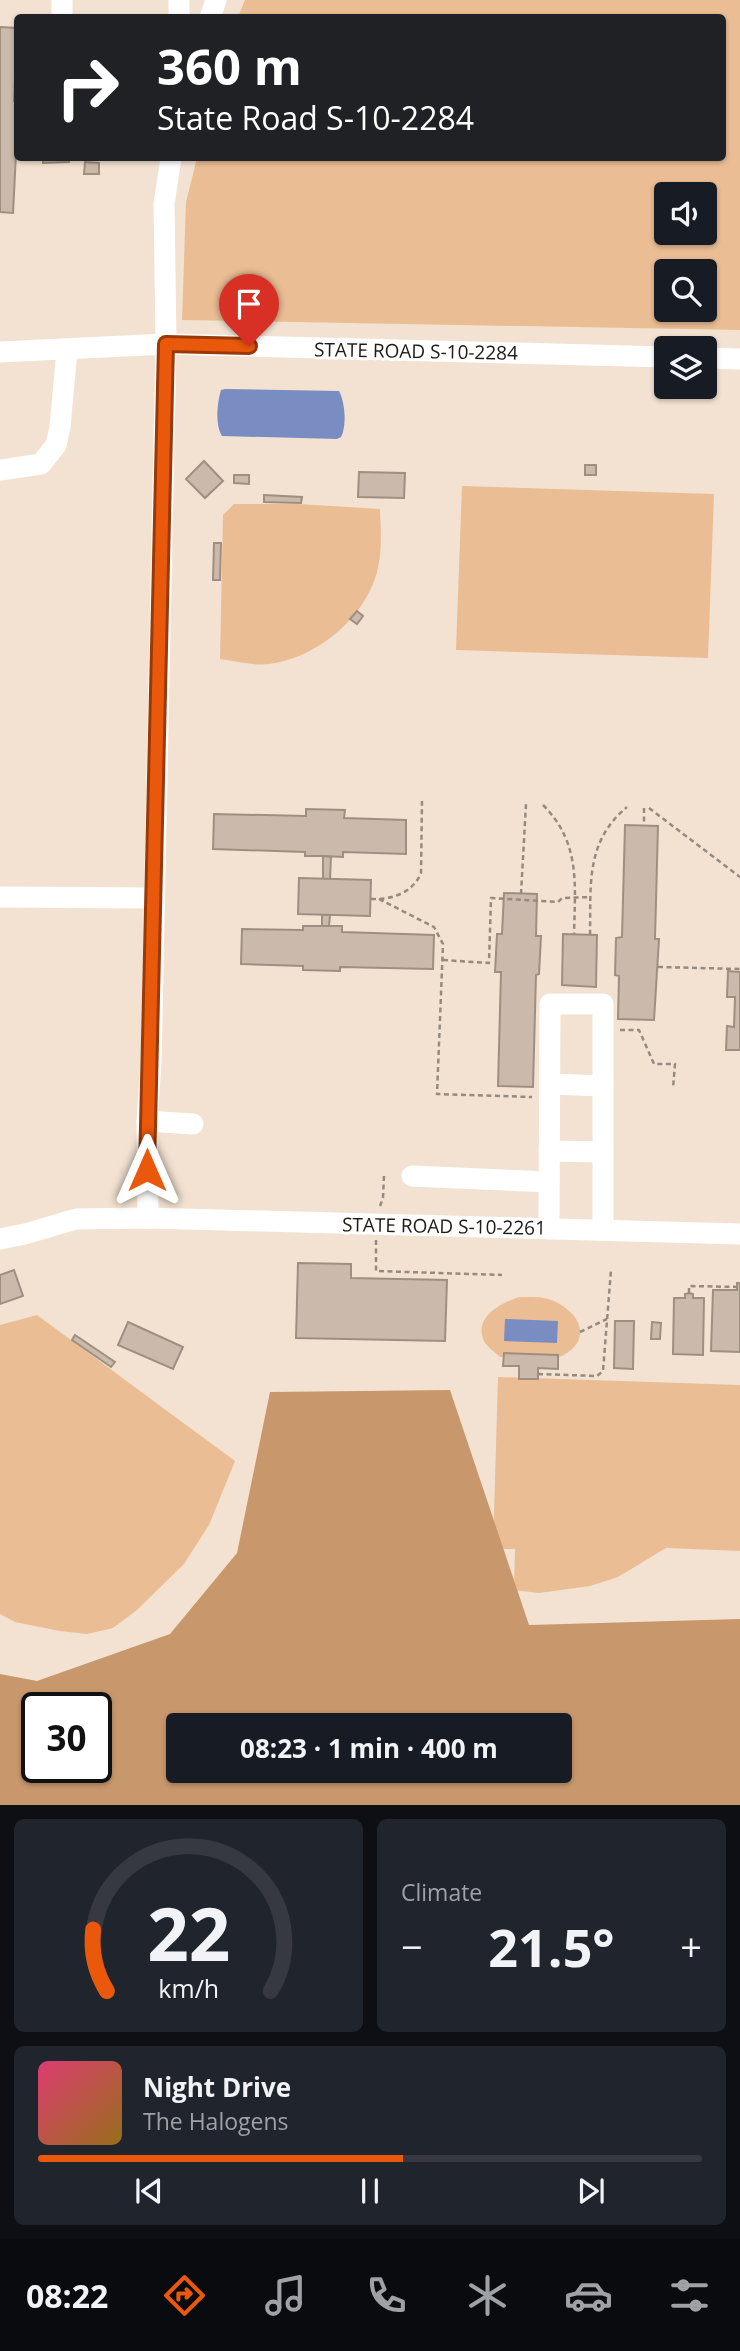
<!DOCTYPE html>
<meta charset="utf-8">
<style>
:root{--surface:#171b24;--page:#20242c;--text:#f1f3f6;--muted:#9ea1a6;--line:#363941;--accent:#ea580c}
body{margin:0;font-family:"Open Sans",sans-serif;background:var(--page);color:var(--text);height:100vh;display:flex;flex-direction:column;font-size:26px;white-space:nowrap}
*{box-sizing:border-box;margin:0}
p{font-size:23px;color:var(--muted)}
.icon{flex:none;width:38px;height:38px;fill:none;stroke:currentColor;stroke-width:2;stroke-linecap:round;stroke-linejoin:round}
.map{position:relative;height:1805px;overflow:hidden}
.drawer{display:flex;flex-direction:column;gap:14px;padding:14px;background:#0d0f14;flex:1}
.drawer>*{flex:none}
.top-card{position:absolute;left:14px;top:14px;width:712px;height:147px;border-radius:7px;box-shadow:0 2px 5px #0004;background:#202124;color:#fff;overflow:hidden}
.tools{position:absolute;left:654px;top:182px;display:grid;gap:14px}
.tools a{display:grid;place-items:center;width:63px;height:63px;border-radius:7px;background:var(--surface);box-shadow:0 2px 5px #0004;font-size:35px}
.speed{position:absolute;left:21px;top:1692px;display:flex;gap:14px;font-size:35px;font-weight:700;text-align:center}
.speed>*{display:grid;place-content:center;width:91px;height:91px;border-radius:50%;background:var(--surface);box-shadow:0 2px 5px #0004;line-height:1}
.speed .limit{border:4px solid #111;border-radius:10px;background:#fff;color:#111}
.pin{position:absolute;display:grid;place-items:center;width:60px;height:60px;color:#fff;margin:-72px -30px;border-radius:50% 50% 50% 0;rotate:-45deg;box-shadow:0 0 7px #0007}
.pin .icon{rotate:45deg}
.me{position:absolute;width:77px;margin:-38px;rotate:0deg;stroke-linejoin:round;filter:drop-shadow(0 0 5px #0008)}
.turn{display:flex;align-items:center;gap:24px;height:147px;padding:0 28px;font-size:32px}
.turn .icon{width:91px;height:91px;stroke-width:2.5}
.turn b{display:block;font-size:49px;line-height:60px}
.big{font-size:52px;font-weight:700;line-height:1.1}
.drawer .card{flex:1;display:flex;flex-direction:column;justify-content:center;gap:10px;min-width:0;padding:0 24px;border-radius:10px;background:var(--page)}
.drawer .dial{align-items:center;gap:0}
.dial svg{height:182px;overflow:visible;fill:none;stroke:var(--line);stroke-width:7;stroke-linecap:round;text-anchor:middle}
.dial text{fill:var(--text);stroke:none}
.song{display:flex;align-items:center;gap:21px}
.cover{width:84px;height:84px;border-radius:10px;background:linear-gradient(135deg,hsl(340 70% 55%),hsl(40 70% 35%))}
.played{height:7px;border-radius:4px;background:linear-gradient(90deg,var(--accent) 55%,var(--line) 55%)}
.keys{display:flex;justify-content:space-around;direction:ltr}
.heat{display:flex;justify-content:space-between;align-items:center;font-size:38px;direction:ltr}
.drawer .tiles{flex:1;display:grid;gap:14px;grid-template-columns:1fr 1fr}
.card:last-child{grid-column:span 2}
.trip{position:absolute;left:166px;top:1713px;width:406px;height:70px;border-radius:7px;background:var(--surface);box-shadow:0 2px 5px #0004;font-weight:700;line-height:70px;text-align:center}
.dock{display:flex;height:112px;justify-content:space-around;align-items:center;background:#090b0e;color:var(--muted)}
.dock .icon{width:49px;height:49px}
.dock .current{color:var(--accent)}
.dock b{font-size:32px;color:var(--text)}
.map>svg:first-child{display:block}
</style>
<div class="map">
<svg width="740" height="1805" viewBox="0 0 740 1805">
<rect width="100%" height="100%" fill="#f3e2d2"/>
<!-- green -->
<g fill="#eabd94" fill-rule="evenodd">
<path d="M245 0H740V330L182 320 186 202 197 158H723V18L238 17ZM667 194H705V233H667ZM667 271H705V310H667Z"/>
<polygon points="462,486 714,494 708,658 456,650"/>
<path d="M234 504H299L380 509C381 535 383 560 373 584 356 625 312 659 269 664 254 666 235 661 220 659L223 515Z"/>
<path d="M520 1297C531 1297 544 1296 554 1301 584 1315 592 1343 558 1358V1355L504 1353 503 1357H500C495 1352 487 1347 484 1341 473 1317 502 1302 520 1297Z"/>
<polygon points="37,1315 235,1461 209,1525 184,1564 137,1610 113,1628 87,1634 60,1631 15,1622 0,1614 0,1325"/>
<polygon points="498,1377 740,1385 740,1551 666,1548 618,1577 590,1586 539,1593 514,1590 515,1549 493,1549"/>
</g>
<!-- forest -->
<path fill="#c8986c" fill-rule="evenodd" d="M450 1390 529 1625 740 1619V1805H0V1674L37 1681 170 1634 237 1553 270 1392ZM37 1708H96V1768H37ZM178 1726H560V1771H178Z"/>
<!-- water -->
<g fill="#798dc2">
<path d="M225 389 339 391C345 402 347 426 341 437L337 439 222 436C215 425 217 403 221 390Z"/>
<polygon points="505,1319 558,1321 557,1343 504,1341"/>
</g>
<!-- building -->
<g fill="#cbbaab" stroke="#9f8f81" stroke-width="2">
<polygon points="0,27 17,28 14,101 18,101 18,154 16,154 13,213 0,212"/>
<polygon points="43,158 69,158 69,162 43,163"/>
<polygon points="85,162 99,163 99,174 84,174"/>
<polygon points="204,461 223,481 205,498 186,479"/>
<rect x="585" y="465" width="11" height="10"/>
<polygon points="359,472 405,473 404,498 358,497"/>
<polygon points="234,475 249,475 249,484 234,483"/>
<polygon points="264,495 302,497 301,503 264,502"/>
<polygon points="214,543 221,543 220,580 213,580"/>
<polygon points="357,611 363,616 357,624 350,619"/>
<polygon points="306,809 345,810 344,818 406,820 406,854 343,852 343,857 323,856 305,856 305,852 213,849 214,814 306,816"/>
<polygon points="625,825 658,826 655,939 659,939 654,1020 618,1019 619,976 615,975 616,938 622,937"/>
<polygon points="323,856 331,857 330,879 323,879"/>
<polygon points="299,878 371,880 370,916 298,914"/>
<polygon points="504,893 537,894 536,936 541,936 539,974 536,975 533,1087 498,1086 501,972 495,972 497,934 502,934"/>
<polygon points="322,915 330,915 329,926 322,926"/>
<polygon points="303,926 342,926 342,932 434,935 433,969 340,967 340,971 303,970 303,966 241,964 242,929 303,930"/>
<polygon points="563,934 597,935 596,987 562,985"/>
<polygon points="728,971 740,972 740,1050 726,1050 727,1026 734,1027 735,997 727,997"/>
<polygon points="298,1263 351,1264 351,1278 447,1280 445,1341 296,1338"/>
<polygon points="14,1270 23,1296 0,1304 0,1275"/>
<polygon points="737,1283 740,1283 740,1352 711,1351 713,1290 737,1290"/>
<polygon points="689,1293 693,1294 693,1298 704,1298 703,1355 673,1354 674,1298 685,1298 685,1294"/>
<polygon points="615,1321 634,1321 633,1369 614,1368"/>
<polygon points="128,1322 183,1347 173,1369 118,1345"/>
<polygon points="652,1322 661,1323 660,1339 651,1339"/>
<polygon points="75,1335 115,1362 111,1367 72,1340"/>
<polygon points="504,1353 558,1355 558,1369 538,1368 538,1379 519,1379 519,1366 503,1366"/>
</g>
<g fill="none" stroke-linecap="round" stroke-linejoin="round">
<!-- path -->
<g stroke="#968a7f" stroke-width="2.5" stroke-dasharray="5 3.5" stroke-linecap="butt">
<path d="M543 805C581 843 575 885 574 935"/>
<polyline points="644,808 644,825"/>
<polyline points="649,808 740,877"/>
<polyline points="521,894 526,804"/>
<path d="M371 899C391 900 413 893 421 873L422 801"/>
<polyline points="379,899 434,927 443,944 437,1094 532,1097"/>
<path d="M590 935C591 885 585 842 627 807"/>
<polyline points="443,960 489,963 491,898 558,902 562,898 591,897"/>
<polyline points="658,967 740,969"/>
<polyline points="620,1030 639,1030 654,1064 675,1064 673,1088"/>
<polyline points="380,1206 383,1198 384,1175"/>
<polyline points="376,1240 376,1271 502,1275"/>
<polyline points="689,1293 689,1286 740,1287"/>
<polyline points="580,1332 607,1319"/>
<polyline points="538,1374 597,1376 603,1371 611,1270"/>
</g>
<!-- minor -->
<g stroke="#fff" stroke-width="21">
<polyline points="62,18 62,0"/>
<polyline points="179,18 179,0"/>
<polyline points="210,18 216,0"/>
<polyline points="0,352 166,344 667,357"/>
<polyline points="705,358 740,359"/>
<polyline points="0,470 41,464 56,445 60,427 67,350"/>
<polyline points="0,897 153,898"/>
<polyline points="550,1084 603,1086"/>
<polyline points="147,1121 193,1124"/>
<polyline points="549,1151 603,1152"/>
<polyline points="412,1176 549,1182"/>
<polyline points="148,1218 147,1121 151,1063 166,344 164,204 171,158"/>
<polyline points="549,1229 550,1004 603,1004 603,1230"/>
<polyline points="0,1239 25,1234 76,1219 148,1218 740,1234"/>
</g>
</g>
<g fill="none" stroke-linecap="round" stroke-linejoin="round">
<!-- route casing -->
<g stroke="#983908" stroke-width="18">
<polyline id="route" points="147,1170 166,344 249,346"/>
</g>
<!-- route -->
<use href="#route" stroke="#ea580c" stroke-width="12"/>
</g>
<g text-anchor="middle" stroke-width="6" stroke-linejoin="round" paint-order="stroke">
<!-- street labels -->
<g font-size="19" fill="#201a15" stroke="#fff">
<text transform="translate(416 351) rotate(1)" y="7">STATE ROAD S-10-2284</text>
<text transform="translate(444 1226) rotate(1)" y="7">STATE ROAD S-10-2261</text>
</g>
</g>
</svg>
<div class="tools">
<a><svg class="icon" aria-label="sound" viewBox="0 0 24 24"><path d="M4 9h4l5-4v14l-5-4H4zM17 9q2 3 0 6"/></svg></a>
<a><svg class="icon" aria-label="search" viewBox="0 0 24 24"><circle cx="10" cy="10" r="6"/><path d="M15 15l6 6"/></svg></a>
<a><svg class="icon" aria-label="layers" viewBox="0 0 24 24"><path d="M12 4l9 5-9 5-9-5zM3 14l9 5 9-5"/></svg></a>
</div>
<div class="speed"><div class="limit">30</div></div>
<div class="pin" style="left:249px;top:346px;background:#d93025"><svg class="icon" aria-label="arrive" viewBox="0 0 24 24"><path d="M6 21V4h12l-3 4 3 4H6"/></svg></div>
<svg class="me" style="left:147px;top:1170px" viewBox="-20 -20 40 40"><path d="M0-17L14 15 0 8-14 15z" fill="#ea580c" stroke="#fff" stroke-width="4"/></svg>
<div class="trip">08:23 · 1 min · 400 m</div>
<div class="top-card">
<div class="turn"><svg class="icon" aria-label="right" viewBox="0 0 24 24"><path d="M7 20v-9h11M14 6l5 5-5 5"/></svg><div><b>360 m</b>State Road S-10-2284</div></div>
</div>
</div>
<section class="drawer">
<div class="tiles">
<div class="card dial"><svg viewBox="0 0 100 80">
<path d="M14 69A42 42 0 1 1 86 69"/>
<path d="M14 69A42 42 0 0 1 8 42" stroke="#ea580c"/>
<text x="50" y="56" font-size="32" font-weight="700">22</text>
<text x="50" y="72" font-size="11">km/h</text>
</svg></div>
<div class="card"><p>Climate</p>
<div class="heat"><a>−</a><b class="big">21.5°</b><a>+</a></div>
</div>
<div class="card">
<div class="song"><i class="cover"></i><div><b>Night Drive</b><p>The Halogens</p></div></div>
<div class="played"></div>
<div class="keys"><svg class="icon" aria-label="previous" viewBox="0 0 24 24"><path d="M18 5L8 12l10 7zM5 5v14"/></svg><svg class="icon" aria-label="pause" viewBox="0 0 24 24"><path d="M8 5v14M16 5v14"/></svg><svg class="icon" aria-label="next" viewBox="0 0 24 24"><path d="M6 5l10 7-10 7zM19 5v14"/></svg></div>
</div>
</div>
</section>
<nav class="dock">
<b>08:22</b>
<svg class="icon current" aria-label="directions" viewBox="0 0 24 24"><path d="M12 3l9 9-9 9-9-9zM9 14v-3h6M13 9l2 2-2 2"/></svg>
<svg class="icon" aria-label="music" viewBox="0 0 24 24"><path d="M9 18V5l10-2v13"/><circle cx="6" cy="18" r="3"/><circle cx="16" cy="16" r="3"/></svg>
<svg class="icon" aria-label="phone" viewBox="0 0 24 24"><path d="M5 4h4l2 5-3 2q2 4 5 5l2-3 5 2v4C11 20 4 13 5 4z"/></svg>
<svg class="icon" aria-label="climate" viewBox="0 0 24 24"><path d="M12 3v18M4 7l16 10M4 17L20 7"/></svg>
<svg class="icon" aria-label="car" viewBox="0 0 24 24"><path d="M5 17H2v-5l4-1 3-4h7l3 4 3 1v5h-3M9 17h6M6 11h13"/><circle cx="7" cy="17" r="2"/><circle cx="17" cy="17" r="2"/></svg>
<svg class="icon" aria-label="filters" viewBox="0 0 24 24"><path d="M4 7h16M4 17h16"/><circle cx="9" cy="7" r="2"/><circle cx="15" cy="17" r="2"/></svg>
</nav>
